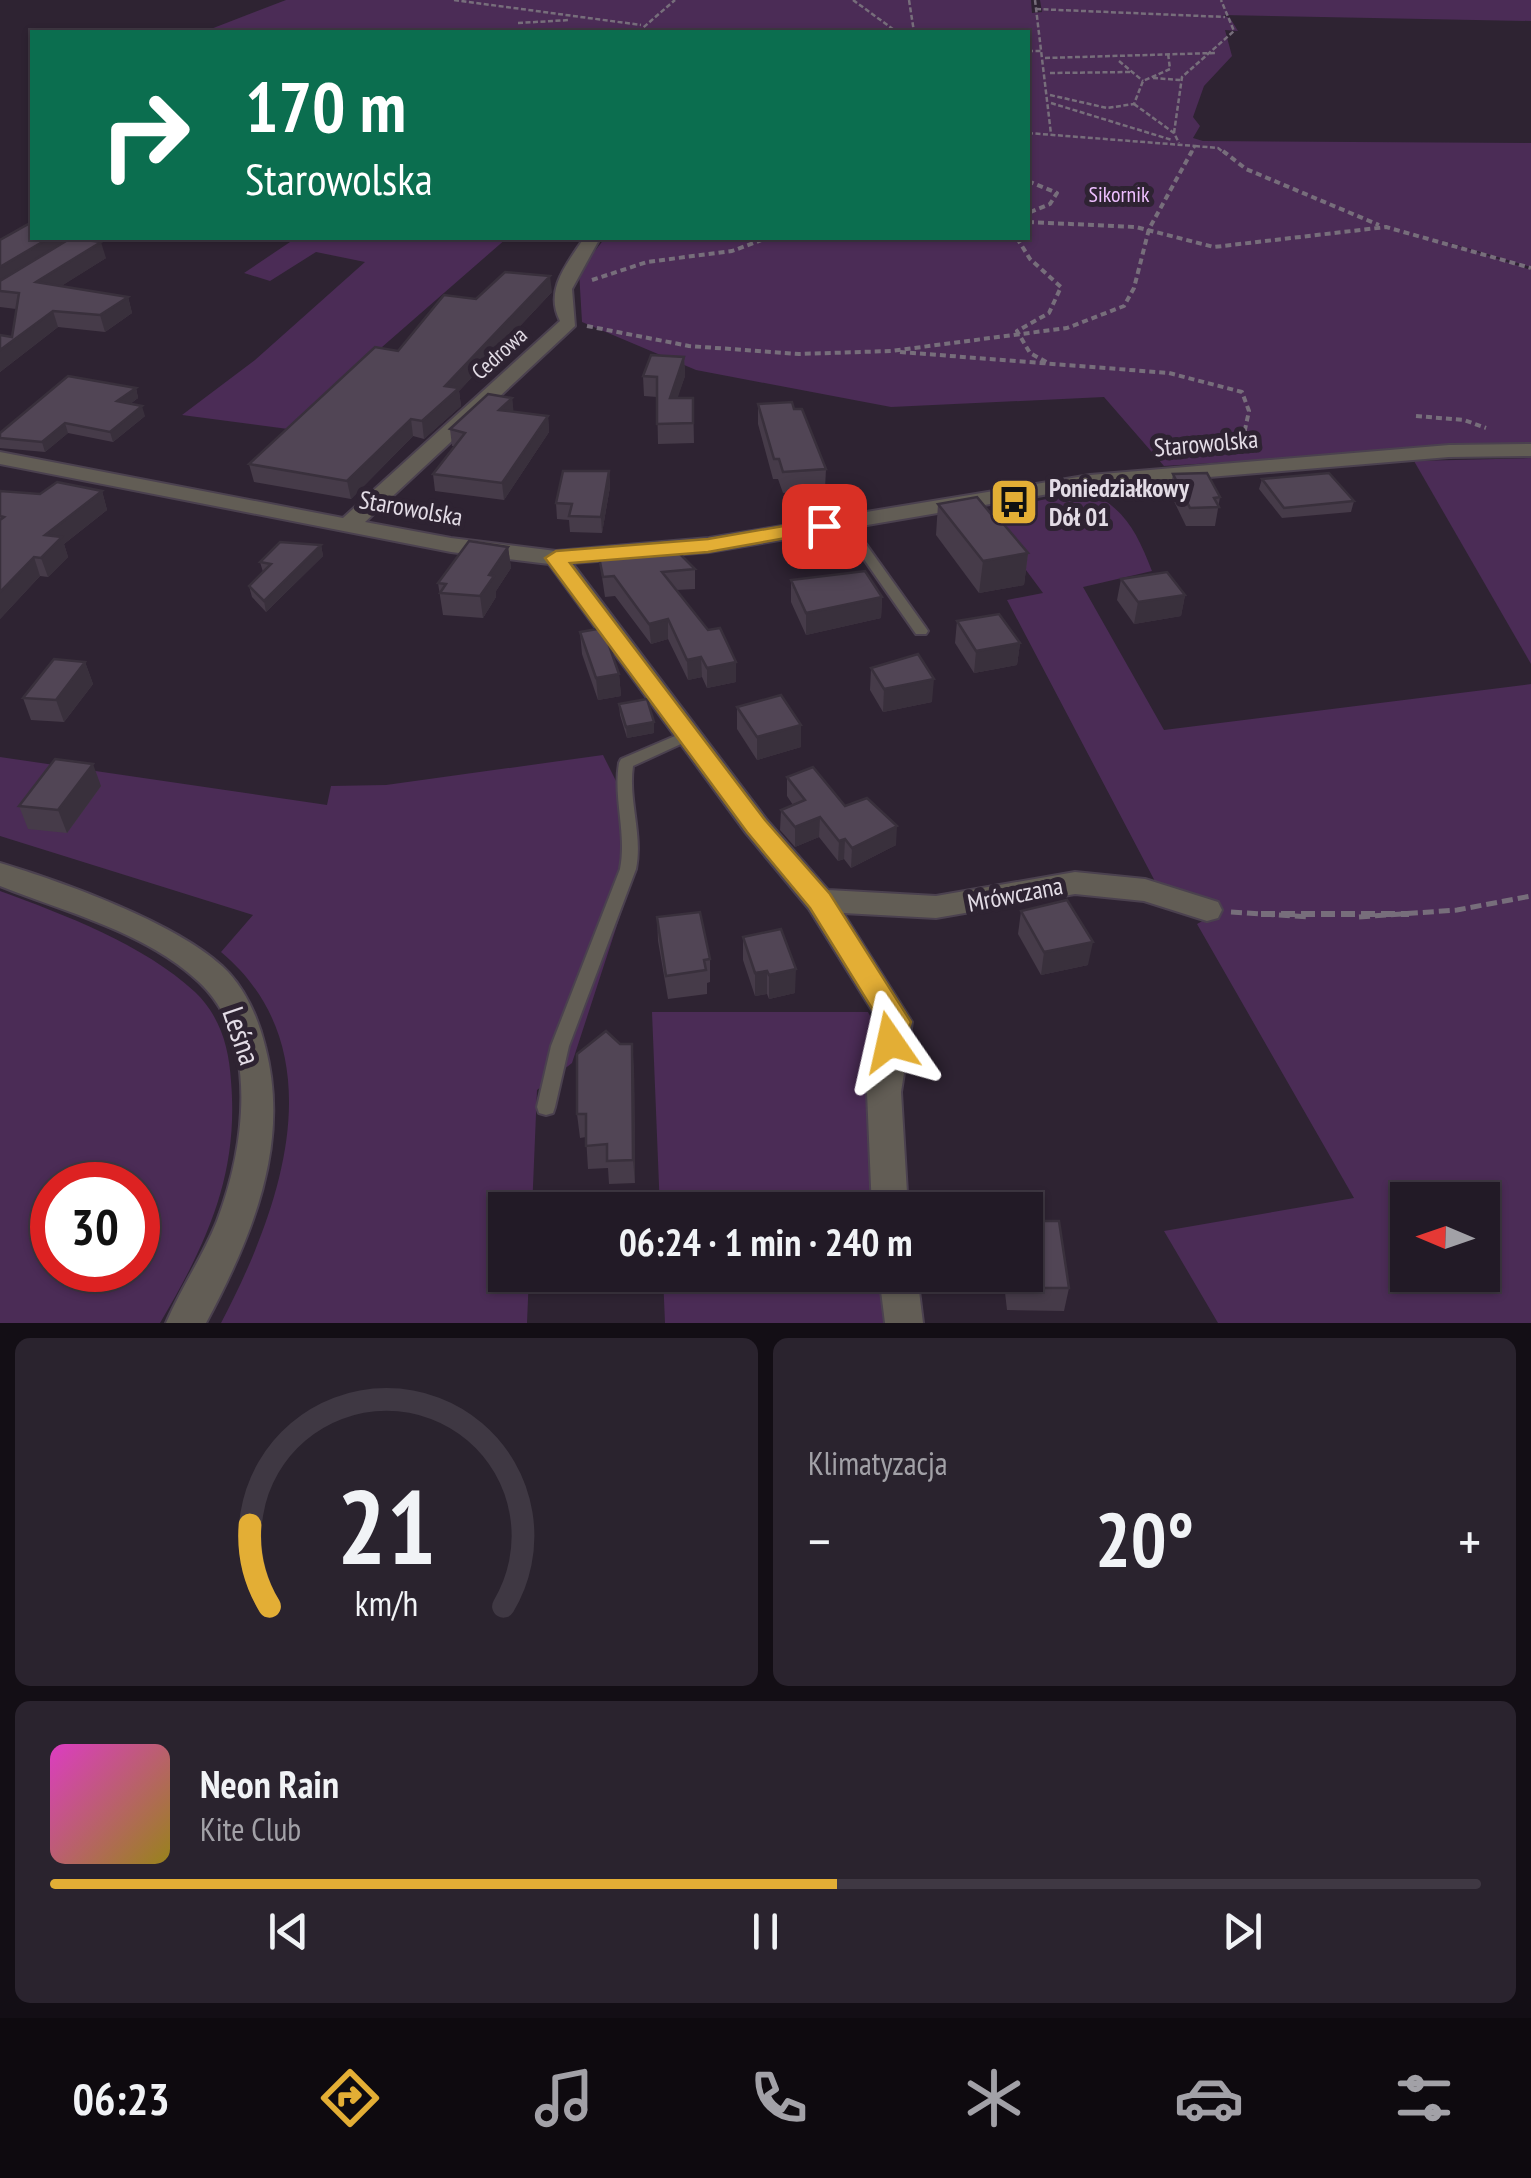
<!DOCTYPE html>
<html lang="pl">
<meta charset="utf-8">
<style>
:root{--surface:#221a26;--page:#2a232e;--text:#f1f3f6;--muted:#a2a1a7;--line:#3f3843;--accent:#e3ae35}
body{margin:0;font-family:"PT Sans Narrow",sans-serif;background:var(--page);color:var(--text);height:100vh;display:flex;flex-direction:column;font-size:38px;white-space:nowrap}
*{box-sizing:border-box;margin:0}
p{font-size:32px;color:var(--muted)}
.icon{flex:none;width:55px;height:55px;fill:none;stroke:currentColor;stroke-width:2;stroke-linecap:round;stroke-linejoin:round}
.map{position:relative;height:1323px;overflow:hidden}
.panel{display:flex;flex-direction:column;gap:15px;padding:15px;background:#130e15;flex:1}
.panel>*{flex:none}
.top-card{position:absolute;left:30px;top:30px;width:1000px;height:210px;border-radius:0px;box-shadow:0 2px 8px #0004,0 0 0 2px var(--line);background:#0b6e4f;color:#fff;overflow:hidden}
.needle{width:65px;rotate:272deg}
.tools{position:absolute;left:1390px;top:1182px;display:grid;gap:20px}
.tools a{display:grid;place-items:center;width:110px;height:110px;border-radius:0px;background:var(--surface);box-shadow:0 2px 8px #0004,0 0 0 2px var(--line);font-size:50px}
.speed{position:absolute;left:30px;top:1162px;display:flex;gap:20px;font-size:50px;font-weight:700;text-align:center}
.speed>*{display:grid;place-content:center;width:130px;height:130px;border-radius:50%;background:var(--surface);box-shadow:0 2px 8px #0004,0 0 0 2px var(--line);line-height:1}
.speed .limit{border:15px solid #d22;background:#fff;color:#111}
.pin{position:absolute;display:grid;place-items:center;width:85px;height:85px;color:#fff;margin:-42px;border-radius:20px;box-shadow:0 5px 15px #0006}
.me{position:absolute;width:110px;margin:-55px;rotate:349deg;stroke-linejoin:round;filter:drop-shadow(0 0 8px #0008)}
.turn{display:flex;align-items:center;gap:35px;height:210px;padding:0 50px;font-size:45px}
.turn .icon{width:130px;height:130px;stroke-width:2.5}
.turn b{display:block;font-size:70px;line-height:85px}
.big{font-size:75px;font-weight:700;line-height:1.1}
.panel .tile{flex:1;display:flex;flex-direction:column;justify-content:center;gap:15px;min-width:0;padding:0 35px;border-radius:15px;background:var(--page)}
.panel .dial{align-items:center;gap:0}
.dial svg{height:260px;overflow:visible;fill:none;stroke:var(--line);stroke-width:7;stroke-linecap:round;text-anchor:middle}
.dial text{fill:var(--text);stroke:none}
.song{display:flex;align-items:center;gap:30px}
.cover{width:120px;height:120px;border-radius:15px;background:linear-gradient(135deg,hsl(310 70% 55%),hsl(50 70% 35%))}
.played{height:10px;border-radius:5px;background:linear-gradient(90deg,var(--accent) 55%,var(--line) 55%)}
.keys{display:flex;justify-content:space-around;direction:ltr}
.heat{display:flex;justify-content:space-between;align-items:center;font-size:55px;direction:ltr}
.panel .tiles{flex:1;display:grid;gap:15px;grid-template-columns:1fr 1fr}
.tile:last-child{grid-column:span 2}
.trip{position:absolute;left:488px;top:1192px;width:555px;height:100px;border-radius:0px;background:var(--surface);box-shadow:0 2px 8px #0004,0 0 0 2px var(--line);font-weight:700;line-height:100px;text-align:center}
.tab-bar{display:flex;height:160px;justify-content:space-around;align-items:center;background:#0e0a0f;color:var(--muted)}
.tab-bar .icon{width:70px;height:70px}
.tab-bar .current{color:var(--accent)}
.tab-bar b{font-size:45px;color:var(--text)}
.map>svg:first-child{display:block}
</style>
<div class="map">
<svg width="1531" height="1323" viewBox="0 0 1531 1323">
<rect width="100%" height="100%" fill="#2e2332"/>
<!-- green -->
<g fill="#4b2c56" fill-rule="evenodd">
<polygon points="286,0 1031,0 1032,13 1042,12 1040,0 1531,0 1531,21 1222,15 1230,18 1238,31 1225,30 1232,56 1204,86 1193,117 1200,126 1193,138 1203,141 1531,143 1531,267 1437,239 1531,270 1531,443 1164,466 1104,397 891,407 696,370 582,322 579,271 605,238 1028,238 1028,32 203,32"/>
<polygon points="280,238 507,238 288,429 182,415 255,360 365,262 316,252 270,281 244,273 293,240"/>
<polygon points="1531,458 1531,664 1414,461"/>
<path d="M1086 491C1125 507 1137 533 1152 571L1083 587 1164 730 1531 684V1323H1218L1164 1231 1354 1198 1197 924 1213 915 1158 887 1007 600 1043 593 983 512ZM1408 1200H1482V1275H1408Z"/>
<path d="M603 755 627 803 637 864 572 1063 537 1090 532 1210H505V1275H529L527 1323H221C281 1209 338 1050 221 952L253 915 0 836V757L327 805 331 786 386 785Z"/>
<path d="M0 891C65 915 143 944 195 992 220 1016 229 1047 231 1081 239 1175 207 1243 160 1323H0ZM52 1185H138V1270H52Z"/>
<polygon points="652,1012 868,1012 877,1029 870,1138 880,1210 660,1210"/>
<polygon points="663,1275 889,1275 895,1323 665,1323"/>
</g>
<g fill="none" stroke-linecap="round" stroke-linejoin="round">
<!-- lane casing -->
<g stroke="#4b414f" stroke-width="4">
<g id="lane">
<polygon points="844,518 848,519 926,628 928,631 926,634 916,634 838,522"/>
<path d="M689 730 696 735 694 738 633 766C628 801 643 834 636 869L569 1046 555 1107 553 1113 546 1115 539 1113 537 1107 551 1046 620 869C627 833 613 799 619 763L621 759Z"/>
</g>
</g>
<!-- street casing -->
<g stroke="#4b414f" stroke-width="4">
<g id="street">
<path d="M584 238H600L572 289 575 326 365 522 451 538 556 551 709 538 1090 475 1449 445 1531 444V456L1449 457 1090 487 709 552 572 563 766 819 828 890 936 896 1075 872 1145 879 1218 902 1222 910 1218 918 1207 921 1144 901 1075 894 936 918 843 913 912 1022 901 1092 908 1210H872L867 1092 880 1023 809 909 746 833 549 564 451 552 0 464V452L343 518 560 321C544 290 567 264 584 238Z"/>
<path d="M0 863C63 882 174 922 222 966 244 986 258 1017 265 1046 291 1144 252 1237 206 1323H166C181 1288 203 1256 217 1221 244 1150 261 1040 199 982 146 932 65 912 0 886Z"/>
<polygon points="879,1275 917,1275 923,1323 885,1323"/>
</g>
</g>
<!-- path-far3 -->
<g stroke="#776e7b" stroke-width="2.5" stroke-dasharray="5 2.5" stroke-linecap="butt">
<polyline points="454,0 641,25"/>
<polyline points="853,0 897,32"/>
<polyline points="909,0 914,32"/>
<polyline points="1035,0 1051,134"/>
<polyline points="1036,9 1225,17"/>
<polyline points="518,23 570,20"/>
<polyline points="638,32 675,0"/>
<polyline points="1028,51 1043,51"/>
<polyline points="1045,58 1215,53"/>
<polyline points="1119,61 1143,81"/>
<polyline points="1050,73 1132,72"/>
<polyline points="1153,78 1180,80"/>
<polyline points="1050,95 1107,108 1134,104 1143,81 1170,69 1168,53"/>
<polyline points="1051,103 1172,140"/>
<polyline points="1134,104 1174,133 1179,143"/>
<polyline points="1028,133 1195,146 1191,154"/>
<polyline points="1174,133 1182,77 1234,31 1221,0"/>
<polyline points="1195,146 1218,148 1226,154"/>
</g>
<!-- path-far2 -->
<g stroke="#776e7b" stroke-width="4" stroke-dasharray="6 4" stroke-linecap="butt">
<polyline points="1223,151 1246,169 1379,225"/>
<polyline points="1028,181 1057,193 1050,204 1028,213"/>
<polyline points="1028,222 1136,227 1214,247 1386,227 1531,268"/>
<polyline points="1017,238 1030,259 1061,287 1049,313 1017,331 1030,353 1050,364"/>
<polyline points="592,280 647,262 732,251 767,238"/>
<polyline points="587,326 689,346 799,354 891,351 1067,328 1124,306 1134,288 1149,229 1192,151"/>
<polyline points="900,352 1169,373 1242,392 1249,411 1241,448"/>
<polyline points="1416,416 1464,420 1486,428"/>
</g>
<!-- path-far1 -->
<g stroke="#776e7b" stroke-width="5" stroke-dasharray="11 5" stroke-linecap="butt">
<polyline points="1231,912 1310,917"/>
<polyline points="1359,917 1457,910 1531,896"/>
</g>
<!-- path -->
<polyline stroke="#776e7b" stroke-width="6" stroke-dasharray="14 6" stroke-linecap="butt" points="1261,914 1409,914"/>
<!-- lane -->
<use href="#lane" fill="#625d55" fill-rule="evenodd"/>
<!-- street -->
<use href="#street" fill="#625d55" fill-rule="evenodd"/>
</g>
<!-- wall -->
<g fill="#463b49">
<polygon points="32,238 79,238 76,239 106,258 61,286 128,297 132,313 105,332 58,327 0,372 0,335 12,337 16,309 0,307 0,240"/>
<polygon points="552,292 459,391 461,406 424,439 413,436 351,499 254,482 249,464 398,351 476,299"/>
<polygon points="684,357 685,376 677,398 693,398 694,443 658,444 657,397 644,396 643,376"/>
<polygon points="136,388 138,398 130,404 145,416 113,442 68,433 45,452 0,448 0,433"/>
<polygon points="512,398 513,412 548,416 549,432 504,500 435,491 433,474 454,446 452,446 450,429"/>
<polygon points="758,404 794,409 826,469 825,489 783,493 778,479 773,479 758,424"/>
<polygon points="609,471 610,487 602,533 570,532 569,520 557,519 556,503"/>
<polygon points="1173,474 1220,497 1215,526 1186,526 1170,493"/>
<polygon points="1262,479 1354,501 1351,512 1282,518 1259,489"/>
<polygon points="0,491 40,494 102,491 107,510 64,544 68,557 48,577 40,576 0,619"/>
<polygon points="938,504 991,514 1028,553 1024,585 979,593 936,535"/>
<polygon points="321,545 323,556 266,612 252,597 249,586 263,572 260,562"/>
<polygon points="508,547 511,568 496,591 496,597 483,618 443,615 438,583"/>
<polygon points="599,557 695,569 695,589 676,590 736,682 707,688 702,677 688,680 668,639 651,644 615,596 605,597"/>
<polygon points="1121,579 1185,595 1181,616 1134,624 1117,600"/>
<polygon points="791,580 882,597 881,618 806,635 791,602"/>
<polygon points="957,621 1020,643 1017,665 974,673 955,643"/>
<polygon points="580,632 619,674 621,696 598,700 582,654"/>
<polygon points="85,662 93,684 64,722 31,720 23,698"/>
<polygon points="871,668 932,702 883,712 870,690"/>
<polygon points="619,704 654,733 627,738 620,715"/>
<polygon points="737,707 801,725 801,747 757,760 737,729"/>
<polygon points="787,777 845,806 896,845 851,868 844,859 838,861 819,837 795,847 780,830 781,810 793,805 787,796"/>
<polygon points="101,786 67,833 28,829 19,806"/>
<polygon points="1021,911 1088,965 1041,975 1018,934"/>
<polygon points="657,917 710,959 710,982 707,983 707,994 668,999 658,941"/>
<polygon points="743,937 795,993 769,999 767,994 755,996 743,960"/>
<polygon points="634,1067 635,1183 609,1184 608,1168 588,1169 586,1137 580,1138 577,1114"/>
<polygon points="1003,1275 1025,1275 1069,1288 1064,1311 1007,1310"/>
</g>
<!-- shaded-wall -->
<g fill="#39303c">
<polygon points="49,238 79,238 0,287 0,267"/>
<polygon points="101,242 106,258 41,299 36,282"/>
<polygon points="550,276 552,292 459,391 461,406 424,439 422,421 445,386"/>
<polygon points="128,297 132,313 105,332 100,315"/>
<polygon points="53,311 58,327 0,372 0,350"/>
<polygon points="684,357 685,376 671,418 670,398"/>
<polygon points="136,388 138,398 120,411 117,401"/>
<polygon points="512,398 514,415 499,410"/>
<polygon points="142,406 145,416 113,442 110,432"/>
<polygon points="548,416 549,432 504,500 502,483"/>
<polygon points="411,419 413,436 351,499 347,481"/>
<polygon points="65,423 68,433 45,452 42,442"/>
<polygon points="609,471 610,487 602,533 601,517"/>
<polygon points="102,491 107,510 64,544 68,557 48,577 41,558 45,535"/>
<polygon points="321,545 323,556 266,612 264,601"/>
<polygon points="508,547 511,568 496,591 496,597 483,618 480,596 489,575"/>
<polygon points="1028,553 1024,585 979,593 983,561"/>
<polygon points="34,557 40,576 0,619 0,592"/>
<polygon points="1185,595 1181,616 1134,624 1138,602"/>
<polygon points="882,597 881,618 806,635 806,613"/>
<polygon points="668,619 668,639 651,644 649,624"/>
<polygon points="1020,643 1017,665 974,673 976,651"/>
<polygon points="701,657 702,677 688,680 687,660"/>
<polygon points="85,662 93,684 64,722 56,700"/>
<polygon points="736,662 736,682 707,688 707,668"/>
<polygon points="619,674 621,696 598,700 596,678"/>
<polygon points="934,679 932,702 883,712 884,689"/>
<polygon points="654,722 654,733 627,738 626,727"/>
<polygon points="801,725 801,747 757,760 757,737"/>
<polygon points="93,764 101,786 67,833 58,810"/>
<polygon points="820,817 819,837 795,847 795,827"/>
<polygon points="897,826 896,845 851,868 852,848"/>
<polygon points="845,839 844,859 838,861 839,841"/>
<polygon points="1093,942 1088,965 1041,975 1044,952"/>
<polygon points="796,969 795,993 769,999 769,975"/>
<polygon points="767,971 767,994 755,996 755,973"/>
<polygon points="632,1044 634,1067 635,1183 633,1160"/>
</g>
<!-- building -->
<g fill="#514555" stroke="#39303c" stroke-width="2.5">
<polygon points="32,222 32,238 49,238 0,267 0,240"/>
<polygon points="71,238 101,242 36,282 128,297 100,315 53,311 0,350 0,335 12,337 19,293 0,291 0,281"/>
<polygon points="505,272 550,276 445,386 459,388 422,421 411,419 347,481 249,464 375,347 398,351 444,295 476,299"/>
<polygon points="651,355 684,357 670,398 693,398 693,423 657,424 657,377 643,376"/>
<polygon points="68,376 136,388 117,401 142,406 110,432 65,423 42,442 0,438 0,433"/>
<polygon points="488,394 512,398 499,410 548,416 502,483 433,474 465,433 450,429"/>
<polygon points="792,402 794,409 802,409 826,469 783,472 779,459 774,459 758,404"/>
<polygon points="563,471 609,471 601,517 569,516 572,504 556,503"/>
<polygon points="1207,473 1220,497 1214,498 1219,507 1190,508 1173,474"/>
<polygon points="1329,473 1354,501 1284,508 1262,479"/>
<polygon points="57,482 102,491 45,535 62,537 41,558 34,557 0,592 0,520 4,517 0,516 0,491 40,494"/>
<polygon points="977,497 991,514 995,514 1028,553 983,561 938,504"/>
<polygon points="469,541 508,547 489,575 494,576 480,596 440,593 446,584 438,583"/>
<polygon points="280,542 321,545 264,601 249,586 271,564 260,562"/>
<polygon points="675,549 695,569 662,572 708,630 720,628 736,662 707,668 701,657 687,660 668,619 649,624 614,576 603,577 599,557"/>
<polygon points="865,571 882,597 806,613 791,580"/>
<polygon points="1167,572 1185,595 1138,602 1121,579"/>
<polygon points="999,614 1020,643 976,651 957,621"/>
<polygon points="603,628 619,674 596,678 580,632"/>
<polygon points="918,654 934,679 884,689 871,668"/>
<polygon points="54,659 85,662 56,700 23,698"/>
<polygon points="781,695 801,725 757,737 737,707"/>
<polygon points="647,699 654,722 626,727 619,704"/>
<polygon points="55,759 93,764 58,810 19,806"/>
<polygon points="813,767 845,806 867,798 897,826 852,848 845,839 839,841 820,817 795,827 781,810 805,800 787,777"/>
<polygon points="1067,900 1093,942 1044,952 1021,911"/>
<polygon points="700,912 710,959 704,960 706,970 666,976 657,917"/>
<polygon points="781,929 796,969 769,975 767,971 755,973 743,937"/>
<polygon points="606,1031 620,1044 632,1044 633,1160 607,1161 607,1144 586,1146 586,1114 577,1114 577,1054"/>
<polygon points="1025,1221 1059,1221 1069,1288 1011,1288 1010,1275 1025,1275"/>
</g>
<!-- route -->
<polygon fill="#e3ae35" stroke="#947122" stroke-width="2.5" points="824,519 831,521 831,530 708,552 570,563 765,820 830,894 911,1022 900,1051 890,1055 879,1051 875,1042 881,1023 810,908 747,832 545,558 556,551 708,539"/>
<!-- icons -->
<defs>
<g id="bus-square" transform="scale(2.5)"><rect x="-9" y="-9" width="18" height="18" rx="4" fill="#e3ae35" stroke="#2e2332"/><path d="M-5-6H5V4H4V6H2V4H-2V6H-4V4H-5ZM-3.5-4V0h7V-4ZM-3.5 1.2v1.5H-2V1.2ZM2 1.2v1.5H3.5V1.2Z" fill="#111"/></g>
</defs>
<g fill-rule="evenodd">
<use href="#bus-square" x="1014" y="502"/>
</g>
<g text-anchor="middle" stroke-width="10" stroke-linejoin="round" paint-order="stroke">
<!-- far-park labels -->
<g font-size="22" fill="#edbefe" stroke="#2e2332">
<text x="1119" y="202">Sikornik</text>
</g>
<!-- far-street labels -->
<g font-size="22" fill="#e3dce6" stroke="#2e2332">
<text transform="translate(499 353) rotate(-42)" y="8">Cedrowa</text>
</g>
<!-- street labels -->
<g font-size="25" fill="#e3dce6" stroke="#2e2332">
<text transform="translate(1206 443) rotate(-5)" y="9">Starowolska</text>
<text transform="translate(411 508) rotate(10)" y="9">Starowolska</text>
<text transform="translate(1015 894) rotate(-11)" y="9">Mrówczana</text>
</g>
<!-- poi labels -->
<g font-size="25" font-weight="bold" fill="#e3dce6" stroke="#2e2332" text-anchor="start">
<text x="1049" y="497">Poniedziałkowy<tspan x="1049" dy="29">Dół 01</tspan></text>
</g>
<!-- near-street labels -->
<g font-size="30" fill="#e3dce6" stroke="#2e2332">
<text transform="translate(241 1036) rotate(71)" y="10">Leśna</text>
</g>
</g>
</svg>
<div class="tools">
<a><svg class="needle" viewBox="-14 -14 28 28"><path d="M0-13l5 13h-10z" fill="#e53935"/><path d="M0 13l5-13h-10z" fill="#a2a1a7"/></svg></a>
</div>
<div class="speed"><div class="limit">30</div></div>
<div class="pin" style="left:824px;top:526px;background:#d93025"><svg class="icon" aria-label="arrive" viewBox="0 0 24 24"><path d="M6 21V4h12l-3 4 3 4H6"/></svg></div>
<svg class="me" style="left:890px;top:1042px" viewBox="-20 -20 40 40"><path d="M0-17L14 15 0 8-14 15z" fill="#e3ae35" stroke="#fff" stroke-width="4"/></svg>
<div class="trip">06:24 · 1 min · 240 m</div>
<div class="top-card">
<div class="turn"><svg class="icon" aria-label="right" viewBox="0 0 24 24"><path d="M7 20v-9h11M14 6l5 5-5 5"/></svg><div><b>170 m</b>Starowolska</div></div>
</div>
</div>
<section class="panel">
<div class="tiles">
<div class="tile dial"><svg viewBox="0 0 100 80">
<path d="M14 69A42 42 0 1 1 86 69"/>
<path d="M14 69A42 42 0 0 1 8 44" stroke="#e3ae35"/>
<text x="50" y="56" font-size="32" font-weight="700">21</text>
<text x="50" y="72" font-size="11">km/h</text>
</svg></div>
<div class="tile"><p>Klimatyzacja</p>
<div class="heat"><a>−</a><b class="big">20°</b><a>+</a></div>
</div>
<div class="tile">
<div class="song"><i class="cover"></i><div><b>Neon Rain</b><p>Kite Club</p></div></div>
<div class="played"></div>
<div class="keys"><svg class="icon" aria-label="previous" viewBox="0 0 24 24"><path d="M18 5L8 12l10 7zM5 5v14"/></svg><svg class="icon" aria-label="pause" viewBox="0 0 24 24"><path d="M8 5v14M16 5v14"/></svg><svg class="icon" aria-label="next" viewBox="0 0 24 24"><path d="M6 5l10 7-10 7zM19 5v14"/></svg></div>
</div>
</div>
</section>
<nav class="tab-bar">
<b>06:23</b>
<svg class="icon current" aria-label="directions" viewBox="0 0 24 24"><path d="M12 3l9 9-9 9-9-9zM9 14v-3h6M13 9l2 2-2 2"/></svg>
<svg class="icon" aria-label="music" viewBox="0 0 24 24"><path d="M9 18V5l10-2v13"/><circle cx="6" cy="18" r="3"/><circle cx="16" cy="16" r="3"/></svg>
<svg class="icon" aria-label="phone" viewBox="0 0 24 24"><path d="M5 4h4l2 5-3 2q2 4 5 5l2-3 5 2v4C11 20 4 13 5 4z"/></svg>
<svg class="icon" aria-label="climate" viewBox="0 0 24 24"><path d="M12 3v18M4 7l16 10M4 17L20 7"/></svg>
<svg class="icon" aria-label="car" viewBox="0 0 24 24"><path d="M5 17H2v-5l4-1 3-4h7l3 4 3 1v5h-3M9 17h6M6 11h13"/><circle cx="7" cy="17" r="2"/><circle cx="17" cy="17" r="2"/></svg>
<svg class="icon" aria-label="filters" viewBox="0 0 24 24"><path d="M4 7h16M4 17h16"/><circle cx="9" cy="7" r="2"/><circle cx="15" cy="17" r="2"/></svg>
</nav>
